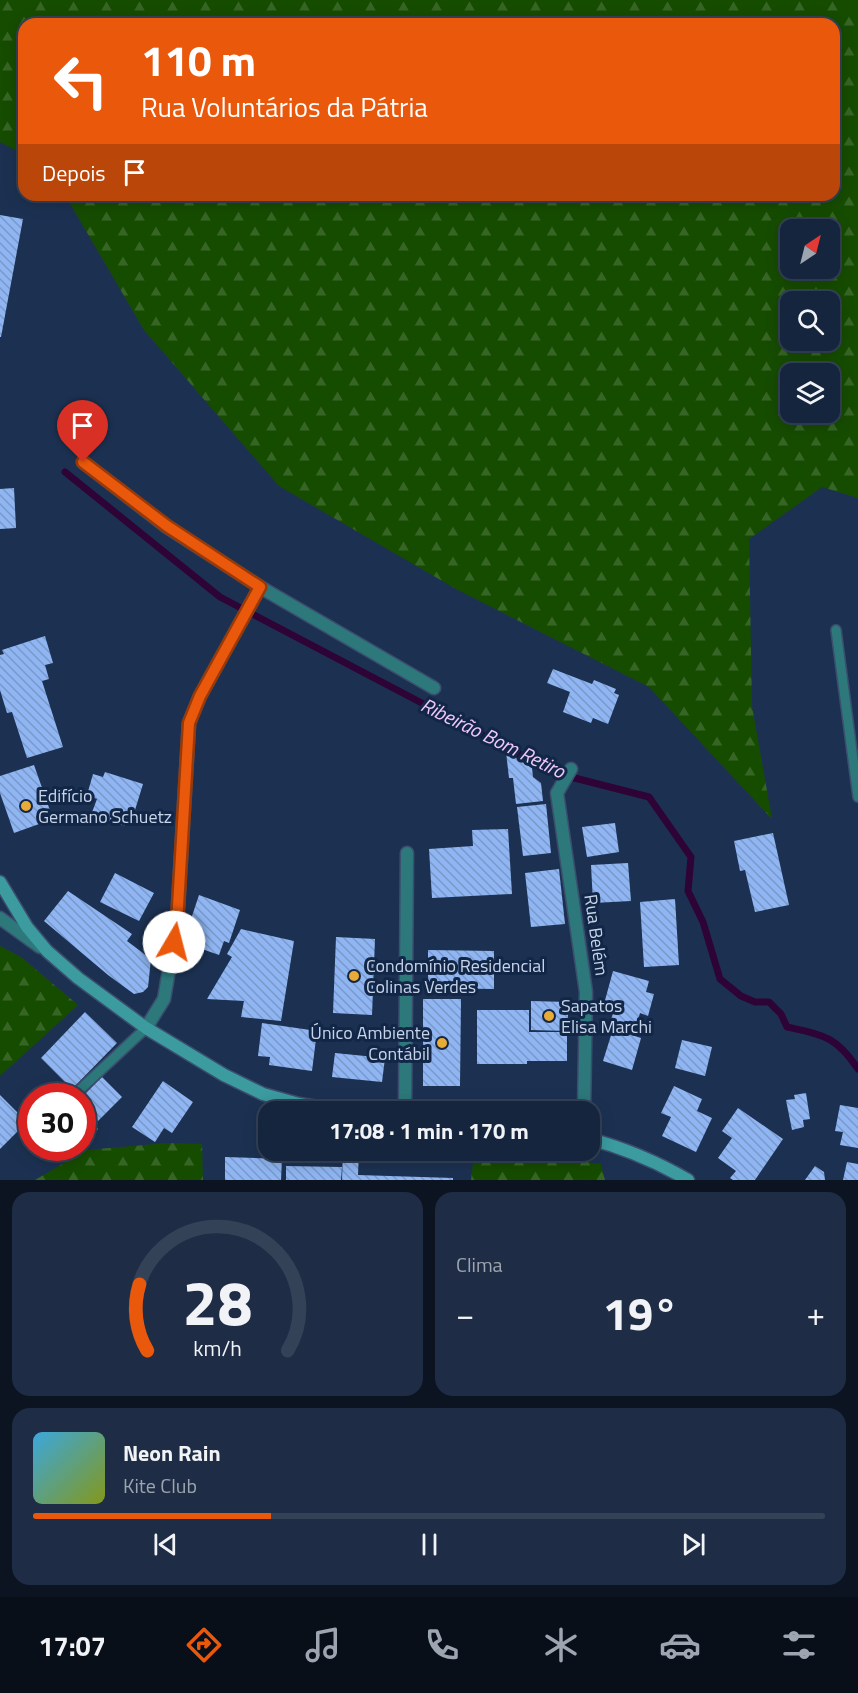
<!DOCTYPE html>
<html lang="pt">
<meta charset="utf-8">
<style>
:root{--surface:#15253e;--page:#1e2d45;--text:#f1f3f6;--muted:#9da5b0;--line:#344258;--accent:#ea580c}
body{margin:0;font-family:"Titillium Web",sans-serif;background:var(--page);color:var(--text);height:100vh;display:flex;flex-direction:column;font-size:22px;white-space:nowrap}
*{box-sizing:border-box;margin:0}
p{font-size:20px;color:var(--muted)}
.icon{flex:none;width:33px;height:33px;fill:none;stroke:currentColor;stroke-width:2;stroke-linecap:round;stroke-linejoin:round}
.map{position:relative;height:1180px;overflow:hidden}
.sheet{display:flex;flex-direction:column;gap:12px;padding:12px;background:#0c1422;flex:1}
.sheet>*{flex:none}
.hud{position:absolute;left:18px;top:18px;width:822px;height:183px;border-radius:18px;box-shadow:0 3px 15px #0003,0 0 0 2px var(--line);background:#ea580c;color:#fff;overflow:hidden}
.needle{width:39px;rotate:35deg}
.controls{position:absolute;left:780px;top:219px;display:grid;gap:12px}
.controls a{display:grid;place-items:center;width:60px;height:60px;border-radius:12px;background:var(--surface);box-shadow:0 3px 15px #0003,0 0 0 2px var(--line);font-size:30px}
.speed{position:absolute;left:18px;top:1083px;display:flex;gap:12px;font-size:30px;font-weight:700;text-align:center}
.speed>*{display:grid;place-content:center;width:78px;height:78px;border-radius:50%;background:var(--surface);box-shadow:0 3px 15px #0003,0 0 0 2px var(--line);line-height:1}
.speed .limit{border:9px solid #d22;background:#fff;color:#111}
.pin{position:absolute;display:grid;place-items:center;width:51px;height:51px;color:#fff;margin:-62px -26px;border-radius:50% 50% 50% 0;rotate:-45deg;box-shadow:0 0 6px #0007}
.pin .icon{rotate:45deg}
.me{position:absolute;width:66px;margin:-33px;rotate:8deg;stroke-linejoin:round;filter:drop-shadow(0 0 4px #0008)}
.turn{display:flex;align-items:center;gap:21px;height:126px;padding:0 24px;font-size:27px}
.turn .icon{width:78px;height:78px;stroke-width:2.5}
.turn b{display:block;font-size:42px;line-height:51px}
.then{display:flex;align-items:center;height:57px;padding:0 24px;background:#0003;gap:12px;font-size:22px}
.big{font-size:45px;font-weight:700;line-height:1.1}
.sheet .card{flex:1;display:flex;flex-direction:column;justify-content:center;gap:9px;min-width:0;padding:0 21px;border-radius:18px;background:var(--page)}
.sheet .dial{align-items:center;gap:0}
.dial svg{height:156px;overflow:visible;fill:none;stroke:var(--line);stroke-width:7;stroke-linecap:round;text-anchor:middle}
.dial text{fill:var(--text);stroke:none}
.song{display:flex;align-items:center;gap:18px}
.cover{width:72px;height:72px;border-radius:9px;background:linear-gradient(135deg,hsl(200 70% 55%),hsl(70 70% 35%))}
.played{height:6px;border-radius:3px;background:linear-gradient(90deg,var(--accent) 30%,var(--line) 30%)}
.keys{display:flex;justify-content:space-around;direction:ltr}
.heat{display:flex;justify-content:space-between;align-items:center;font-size:33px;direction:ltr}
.sheet .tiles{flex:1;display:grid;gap:12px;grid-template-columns:1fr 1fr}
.card:last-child{grid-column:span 2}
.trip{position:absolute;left:258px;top:1101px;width:342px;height:60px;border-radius:18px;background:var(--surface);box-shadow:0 3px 15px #0003,0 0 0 2px var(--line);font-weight:700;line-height:60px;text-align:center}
.tabs{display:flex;height:96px;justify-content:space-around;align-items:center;background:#080f19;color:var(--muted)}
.tabs .icon{width:42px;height:42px}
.tabs .selected{color:var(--accent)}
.tabs b{font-size:27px;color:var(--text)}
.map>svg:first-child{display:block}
</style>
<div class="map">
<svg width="858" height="1180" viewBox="0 0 858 1180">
<defs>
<pattern id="forest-firs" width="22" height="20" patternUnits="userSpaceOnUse" patternTransform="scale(1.5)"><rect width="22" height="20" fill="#164c00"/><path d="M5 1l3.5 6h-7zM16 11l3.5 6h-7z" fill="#366525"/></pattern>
<pattern id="building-back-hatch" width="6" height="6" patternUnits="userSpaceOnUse" patternTransform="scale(1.5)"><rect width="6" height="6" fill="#8fb6f3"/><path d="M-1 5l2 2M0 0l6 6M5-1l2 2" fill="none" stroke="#7a98c8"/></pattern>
</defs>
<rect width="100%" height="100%" fill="#1c3152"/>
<!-- forest -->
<g fill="url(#forest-firs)" fill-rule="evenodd">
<path d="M0 0H858V498L822 487 749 539 752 706 772 819 649 687 456 589 279 486 144 330 65 195H834V24H24V155L0 142ZM790 230H830V268H790ZM790 302H830V340H790ZM790 374H830V412H790Z"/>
<polygon points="0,946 21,957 78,1005 0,1076"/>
<polygon points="168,1143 202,1144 203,1180 35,1180 86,1150"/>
<polygon points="492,1150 514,1151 601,1164 605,1180 471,1180 474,1154"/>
</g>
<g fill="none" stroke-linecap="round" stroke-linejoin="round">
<!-- stream -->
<path stroke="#2e0437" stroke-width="7" d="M65 472 220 597 555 773 649 797 691 857 688 891 703 922 720 979 741 996 755 1002H769L781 1014 787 1027C823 1035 836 1036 858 1069"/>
</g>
<!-- building -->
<g fill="url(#building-back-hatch)">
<polygon points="0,215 23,219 1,337 0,337"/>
<polygon points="14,488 16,528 0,529 0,489"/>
<polygon points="45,636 53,663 45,665 49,679 42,681 63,747 27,758 12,712 7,713 0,690 0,655 4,654 2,650"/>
<polygon points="553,669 592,684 594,680 616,689 614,693 619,695 608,724 593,718 591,723 563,712 570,692 547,683"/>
<polygon points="506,752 532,768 533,777 541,783 543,801 516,804 513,778 509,778"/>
<polygon points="34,765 53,819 14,833 0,793 0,776"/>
<polygon points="105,772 143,784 135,810 130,809 125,826 91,815 97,799 87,795 93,774 103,777"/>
<polygon points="546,804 551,853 523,856 517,807"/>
<polygon points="615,823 619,852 587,857 582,827"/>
<polygon points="508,829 512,894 432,898 429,849 473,846 472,830"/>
<polygon points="773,833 789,905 755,912 745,870 740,871 734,841"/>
<polygon points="628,863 631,901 593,903 591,865"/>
<polygon points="559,869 565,924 531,927 525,873"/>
<polygon points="115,873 154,893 139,921 100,902"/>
<polygon points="68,891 132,934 127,941 151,959 148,987 143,992 134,994 108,975 44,921"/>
<polygon points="199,895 240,910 229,943 224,941 219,955 202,949 204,942 194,938 197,931 188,928"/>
<polygon points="675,899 679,965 644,967 640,902"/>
<polygon points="241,929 294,941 281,1021 241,1017 244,1001 207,999 232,957 227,954"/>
<polygon points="336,937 375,939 372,1015 333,1013"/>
<polygon points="428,950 494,951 494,989 428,988"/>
<polygon points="613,971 649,981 646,992 654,994 648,1016 640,1013 634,1033 609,1026 615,1007 604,1004"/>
<polygon points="423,999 461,999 460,1086 423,1086"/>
<polygon points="531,1001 568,1002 568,1031 531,1030"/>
<polygon points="477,1010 529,1010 529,1032 567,1032 567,1061 527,1061 527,1064 477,1064"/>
<polygon points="85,1012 117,1043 72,1089 41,1058"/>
<polygon points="262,1023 317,1031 312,1071 269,1065 270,1057 258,1056"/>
<polygon points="613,1029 641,1038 632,1070 603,1061"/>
<polygon points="682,1040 712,1047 705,1076 675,1068"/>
<polygon points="335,1053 385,1058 382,1082 332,1077"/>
<polygon points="102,1077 122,1097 94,1125 98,1129 82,1145 82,1097"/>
<polygon points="163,1081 193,1102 172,1133 164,1128 155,1142 132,1127"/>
<polygon points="674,1086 702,1099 697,1111 712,1118 696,1152 662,1136 671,1117 661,1113"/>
<polygon points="806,1093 810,1119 803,1120 804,1127 792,1130 786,1100 795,1099 794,1095"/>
<polygon points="0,1095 27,1122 0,1149"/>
<polygon points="840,1105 858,1108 858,1148 840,1145 843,1132 835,1131"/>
<polygon points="738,1108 783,1139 755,1180 733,1180 730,1178 736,1171 718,1158 732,1138 722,1131"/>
<polygon points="343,1150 359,1150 358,1175 453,1178 453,1180 342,1180"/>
<polygon points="225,1157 282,1159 281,1180 225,1180"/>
<polygon points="847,1162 858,1164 858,1180 843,1180"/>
<polygon points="286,1166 342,1167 341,1180 286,1180"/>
<polygon points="815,1166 824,1172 825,1180 805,1180"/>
</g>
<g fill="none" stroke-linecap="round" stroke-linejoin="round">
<!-- lane casing -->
<g stroke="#3b4e6d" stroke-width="12">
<g id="lane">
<polyline points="836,630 858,797"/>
<polyline points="73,1096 146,1028"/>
</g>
</g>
<!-- street casing -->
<g stroke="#3b4e6d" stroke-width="15">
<g id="street">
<polyline points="83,462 167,527 260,587 434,688"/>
<polyline points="571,769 557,793 586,992 584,1112"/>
<polyline points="0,918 40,947"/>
<polyline points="146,1028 164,999 177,923 189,723 200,696 260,587"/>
<polyline points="405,1112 407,853"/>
</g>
</g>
<!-- secondary casing -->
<g stroke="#3b4e6d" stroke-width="15">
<g id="secondary">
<polyline points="0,882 27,927 47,951 78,978 146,1028 224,1075 263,1094 299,1104 349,1112"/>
<path d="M590 1139C624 1148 657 1162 688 1180"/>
</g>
</g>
<!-- lane -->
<use href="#lane" stroke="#2c787b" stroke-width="9"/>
<!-- street -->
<use href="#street" stroke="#2c787b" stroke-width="12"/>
<!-- secondary -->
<use href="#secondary" stroke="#3b9b9f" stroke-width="12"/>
</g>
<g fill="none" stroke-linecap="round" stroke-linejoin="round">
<!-- route casing -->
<g stroke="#983908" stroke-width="15">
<polyline id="route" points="83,462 167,526 260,587 200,696 189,723 177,923 174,942"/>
</g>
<!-- route -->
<use href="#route" stroke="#ea580c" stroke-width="10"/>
</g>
<!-- markers -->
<g fill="#e8ab37" stroke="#122747" stroke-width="2">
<circle cx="26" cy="806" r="6"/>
<circle cx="354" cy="976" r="6"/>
<circle cx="549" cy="1016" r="6"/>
<circle cx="442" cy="1043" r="6"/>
</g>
<g text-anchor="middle" stroke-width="6" stroke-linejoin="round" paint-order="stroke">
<!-- poi labels -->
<g font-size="18" fill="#c7d4e9" stroke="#122747" text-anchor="start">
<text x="38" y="802">Edifício<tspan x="38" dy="21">Germano Schuetz</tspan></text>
<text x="366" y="972">Condomínio Residencial<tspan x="366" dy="21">Colinas Verdes</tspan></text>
<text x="561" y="1012">Sapatos<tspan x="561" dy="21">Elisa Marchi</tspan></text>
<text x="430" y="1039" text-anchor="end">Único Ambiente<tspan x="430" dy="21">Contábil</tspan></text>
</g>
<!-- street labels -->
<g font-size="18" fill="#c7d4e9" stroke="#122747">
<text transform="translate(596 935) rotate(82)" y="6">Rua Belém</text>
</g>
<!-- water labels -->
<g font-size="20" font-style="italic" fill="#efc8f9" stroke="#122747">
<text transform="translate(493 738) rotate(26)" y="7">Ribeirão Bom Retiro</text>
</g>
</g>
</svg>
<div class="controls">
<a><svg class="needle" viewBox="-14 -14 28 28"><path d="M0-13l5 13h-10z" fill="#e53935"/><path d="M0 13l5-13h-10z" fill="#9da5b0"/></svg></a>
<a><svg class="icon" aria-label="search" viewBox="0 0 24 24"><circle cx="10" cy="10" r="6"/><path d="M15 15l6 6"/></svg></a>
<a><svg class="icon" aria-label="layers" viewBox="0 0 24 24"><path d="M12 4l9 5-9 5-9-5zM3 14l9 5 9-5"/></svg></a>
</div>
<div class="speed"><div class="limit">30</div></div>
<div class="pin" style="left:83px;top:462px;background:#d93025"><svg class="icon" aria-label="arrive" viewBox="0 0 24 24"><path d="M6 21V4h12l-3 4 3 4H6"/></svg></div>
<svg class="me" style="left:174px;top:942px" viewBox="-20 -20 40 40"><circle r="19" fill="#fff"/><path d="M0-13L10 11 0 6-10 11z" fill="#ea580c"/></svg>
<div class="trip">17:08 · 1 min · 170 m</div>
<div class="hud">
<div class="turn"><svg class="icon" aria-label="left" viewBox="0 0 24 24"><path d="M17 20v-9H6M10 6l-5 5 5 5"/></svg><div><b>110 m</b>Rua Voluntários da Pátria</div></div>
<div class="then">Depois<svg class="icon" aria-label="arrive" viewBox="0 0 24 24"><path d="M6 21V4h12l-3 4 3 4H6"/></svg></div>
</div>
</div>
<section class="sheet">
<div class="tiles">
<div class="card dial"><svg viewBox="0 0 100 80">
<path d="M14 69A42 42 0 1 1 86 69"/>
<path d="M14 69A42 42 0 0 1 10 35" stroke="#ea580c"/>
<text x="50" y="56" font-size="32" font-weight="700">28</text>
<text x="50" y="72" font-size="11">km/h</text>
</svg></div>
<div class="card"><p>Clima</p>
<div class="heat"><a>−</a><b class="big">19°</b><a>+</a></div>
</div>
<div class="card">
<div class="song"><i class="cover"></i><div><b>Neon Rain</b><p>Kite Club</p></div></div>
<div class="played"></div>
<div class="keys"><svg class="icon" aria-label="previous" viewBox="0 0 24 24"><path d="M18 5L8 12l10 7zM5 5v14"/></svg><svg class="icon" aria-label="pause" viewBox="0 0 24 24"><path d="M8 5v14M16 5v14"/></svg><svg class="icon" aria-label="next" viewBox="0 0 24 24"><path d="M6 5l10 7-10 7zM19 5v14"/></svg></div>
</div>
</div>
</section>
<nav class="tabs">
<b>17:07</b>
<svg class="icon selected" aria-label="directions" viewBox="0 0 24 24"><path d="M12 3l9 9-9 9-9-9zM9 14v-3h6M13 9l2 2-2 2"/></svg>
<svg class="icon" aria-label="music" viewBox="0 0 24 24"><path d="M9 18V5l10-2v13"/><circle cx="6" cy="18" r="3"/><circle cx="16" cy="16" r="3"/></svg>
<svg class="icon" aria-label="phone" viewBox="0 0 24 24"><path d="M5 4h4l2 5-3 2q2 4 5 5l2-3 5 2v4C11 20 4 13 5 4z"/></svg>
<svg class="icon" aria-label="climate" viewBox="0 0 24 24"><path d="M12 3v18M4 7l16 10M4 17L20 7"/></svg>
<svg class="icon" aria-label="car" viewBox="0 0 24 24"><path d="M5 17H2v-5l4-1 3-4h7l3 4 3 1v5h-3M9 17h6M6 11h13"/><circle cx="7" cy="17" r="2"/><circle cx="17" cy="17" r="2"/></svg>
<svg class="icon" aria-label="filters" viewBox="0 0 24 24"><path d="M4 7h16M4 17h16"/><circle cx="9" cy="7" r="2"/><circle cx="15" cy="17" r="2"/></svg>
</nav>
